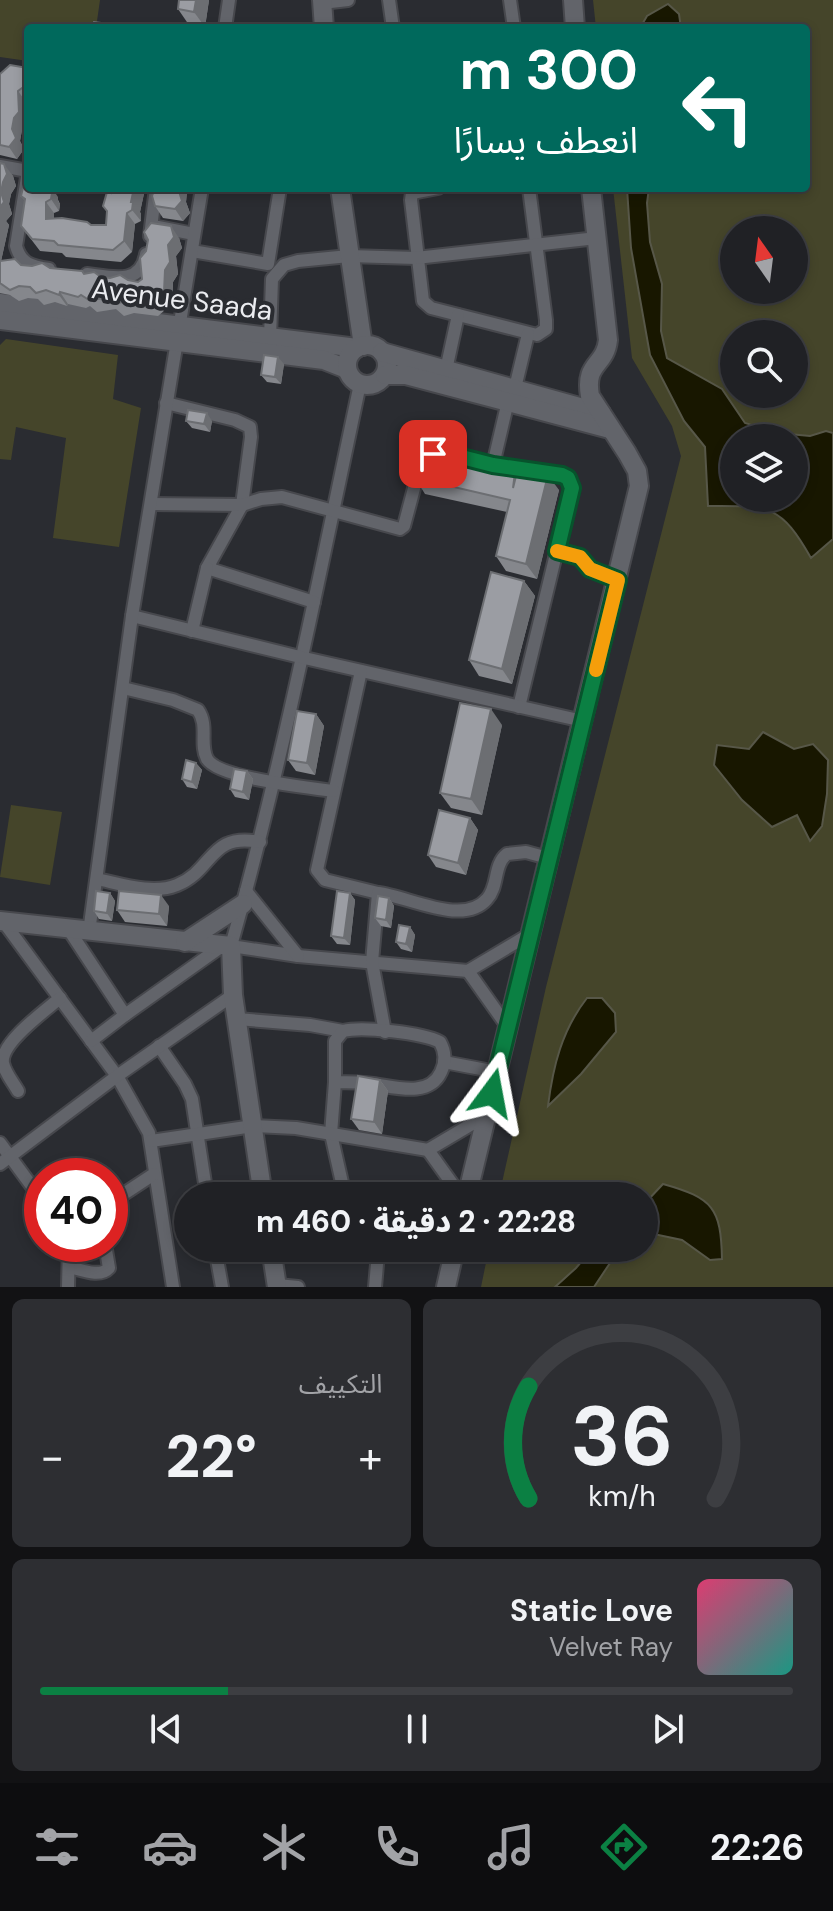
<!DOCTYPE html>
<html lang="ar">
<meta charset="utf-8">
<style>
:root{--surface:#202125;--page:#2d2e32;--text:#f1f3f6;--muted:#a2a3a7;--line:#3d3e42;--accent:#0b8043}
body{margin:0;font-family:"DM Sans","Noto Sans Arabic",sans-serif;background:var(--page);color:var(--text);direction:rtl;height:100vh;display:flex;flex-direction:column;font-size:30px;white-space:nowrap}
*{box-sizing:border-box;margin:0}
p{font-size:26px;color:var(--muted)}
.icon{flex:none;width:44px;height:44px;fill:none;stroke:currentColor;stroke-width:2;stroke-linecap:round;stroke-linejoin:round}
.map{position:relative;height:1287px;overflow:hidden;direction:ltr}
.drawer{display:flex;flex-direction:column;gap:12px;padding:12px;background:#121214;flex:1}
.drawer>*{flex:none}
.banner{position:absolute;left:24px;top:24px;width:786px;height:168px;border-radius:8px;box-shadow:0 4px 12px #0003,0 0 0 2px var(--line);direction:rtl;background:#00695c;color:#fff;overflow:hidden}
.needle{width:52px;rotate:346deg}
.buttons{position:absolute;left:720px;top:216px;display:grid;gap:16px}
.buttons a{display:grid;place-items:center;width:88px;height:88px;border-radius:50%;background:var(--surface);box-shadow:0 4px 12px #0003,0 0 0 2px var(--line);font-size:40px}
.speed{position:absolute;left:24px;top:1158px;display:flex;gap:16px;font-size:40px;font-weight:700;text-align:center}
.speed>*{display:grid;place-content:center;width:104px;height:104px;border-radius:50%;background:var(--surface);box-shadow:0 4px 12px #0003,0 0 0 2px var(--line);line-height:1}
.speed .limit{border:12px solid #d22;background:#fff;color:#111}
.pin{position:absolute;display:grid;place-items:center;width:68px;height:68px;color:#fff;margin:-34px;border-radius:16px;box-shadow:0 4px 12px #0006}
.me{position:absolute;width:88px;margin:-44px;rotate:13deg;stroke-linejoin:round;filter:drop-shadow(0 0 6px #0008)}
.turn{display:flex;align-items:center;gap:28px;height:168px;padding:0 40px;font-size:36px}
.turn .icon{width:104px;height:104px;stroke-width:2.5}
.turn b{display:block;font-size:56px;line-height:68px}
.big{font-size:60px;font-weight:800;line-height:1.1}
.drawer .card{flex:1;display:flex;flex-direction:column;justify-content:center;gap:12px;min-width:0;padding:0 28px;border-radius:12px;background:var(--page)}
.drawer .dial{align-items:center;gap:0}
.dial svg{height:208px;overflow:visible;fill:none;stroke:var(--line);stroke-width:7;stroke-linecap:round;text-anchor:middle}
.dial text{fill:var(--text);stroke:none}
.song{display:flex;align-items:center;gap:24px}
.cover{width:96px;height:96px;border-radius:12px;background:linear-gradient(135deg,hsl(340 70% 55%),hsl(170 70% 35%))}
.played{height:8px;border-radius:4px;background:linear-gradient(90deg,var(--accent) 25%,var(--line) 25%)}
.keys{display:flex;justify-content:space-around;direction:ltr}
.heat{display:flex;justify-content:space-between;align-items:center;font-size:44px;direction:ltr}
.drawer .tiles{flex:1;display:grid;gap:12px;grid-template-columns:1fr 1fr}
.card:last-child{grid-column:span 2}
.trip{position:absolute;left:174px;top:1182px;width:484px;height:80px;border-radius:40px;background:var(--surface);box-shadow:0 4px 12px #0003,0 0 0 2px var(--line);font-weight:800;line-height:80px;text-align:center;direction:rtl}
.tab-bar{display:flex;height:128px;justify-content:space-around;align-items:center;background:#0d0d0f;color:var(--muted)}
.tab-bar .icon{width:56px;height:56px}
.tab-bar .selected{color:var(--accent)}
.tab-bar b{font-size:36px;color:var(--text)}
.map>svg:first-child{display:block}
</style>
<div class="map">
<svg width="833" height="1287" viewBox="0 0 833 1287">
<rect width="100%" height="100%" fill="#2a2c31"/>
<!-- green -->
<g fill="#45452a" fill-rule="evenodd">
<polygon points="0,0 100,0 96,28 28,28 28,61 0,57"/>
<path d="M593 0H833V1287H481L489 1248H644V1196H499L546 987 681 456 672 426 632 358 613 188H806V28H596ZM734 230H794V290H734ZM734 334H794V394H734ZM734 438H794V498H734Z"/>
<polygon points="6,339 118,355 113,399 141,408 119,547 53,538 66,438 16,427 11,460 0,459 0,345"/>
<polygon points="11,805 62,812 50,885 0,877"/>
</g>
<!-- water -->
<g fill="#181700" stroke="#575748" stroke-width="2" fill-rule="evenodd">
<polygon points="668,4 679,14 681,28 640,28 647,16"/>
<path d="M627 188H649L647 203 650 242 662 284 661 331 667 358 722 389 745 423 778 433 810 436 826 431 833 433V539L811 558C780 503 768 506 708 506L705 447 684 421 650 355 631 248ZM794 438V498H734V438Z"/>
<polygon points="763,732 794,749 813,744 828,760 827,794 822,826 810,841 797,815 772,827 742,800 714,765 717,745 749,749"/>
<path d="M587 998H602L615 1013 616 1032 581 1074 548 1106C553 1066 562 1030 587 998Z"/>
<path d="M663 1184C713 1198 721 1208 722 1259L710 1260 682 1240 644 1232 647 1201Z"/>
<polygon points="593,1248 620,1248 594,1287 555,1287 576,1268"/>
</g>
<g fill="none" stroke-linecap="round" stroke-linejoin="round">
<!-- street casing -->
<g stroke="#47484d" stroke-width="16">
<g id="street">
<polyline points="389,0 393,28"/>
<polyline points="510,0 514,28"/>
<polyline points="322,3 348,0"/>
<polyline points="225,28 229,0"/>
<polyline points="0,166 28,171"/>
<path d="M28 171 16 246C21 264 31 266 49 269"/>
<polyline points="438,188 412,193 411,200 423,301 431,308 537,335 546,329 546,320 529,188"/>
<polyline points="158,227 194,234"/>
<polyline points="150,236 156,188"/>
<polyline points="192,251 268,264 280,188"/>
<path d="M87 274C111 277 141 286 146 254"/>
<polyline points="270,338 272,279 284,265 298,261 349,256 416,258 597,238"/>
<polyline points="446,370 458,315"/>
<path d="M360 384C320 572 283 761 231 946L298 956 468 971"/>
<polyline points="515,388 528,334"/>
<polyline points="166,403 235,420 250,427 251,437 242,505 207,568 314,602"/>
<polyline points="493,465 508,401"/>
<polyline points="151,504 242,505 261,499 282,497 400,529 404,526 421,462 433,454 446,453 493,465 562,475 568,478 572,488 519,707"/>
<polyline points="557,551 580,557 590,569 618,580"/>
<polyline points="132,616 300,657 583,721"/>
<polyline points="192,631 207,568"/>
<polyline points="361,671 317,870 325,880 378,893"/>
<path d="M123 688 173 700 198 710C209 726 199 743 207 759 218 778 310 788 334 791"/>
<path d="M97 879C121 884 153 895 177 885 214 870 209 832 260 842"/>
<polyline points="246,891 298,956"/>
<polyline points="3,921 117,1076 149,1133 173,1287"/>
<polyline points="69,930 125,1015 91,1041"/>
<polyline points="89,932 132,616 202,188"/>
<polyline points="125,1015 222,946"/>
<polyline points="237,1019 310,1025 343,1031"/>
<polyline points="507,1026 468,971 530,934"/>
<path d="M385 1032 372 962 378 893C408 896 463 927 487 899 499 886 493 865 507 854L526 852 548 858"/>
<polyline points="159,1046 185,1084 192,1099 207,1196"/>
<polyline points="444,1062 497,1072"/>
<path d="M335 1082V1041L343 1031C362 1026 423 1033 440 1042 445 1051 446 1062 441 1072 429 1098 395 1087 373 1084 360 1082 348 1082 335 1082L331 1134 345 1196"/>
<path d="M18 1091C13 1082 5 1073 3 1063 0 1043 45 1011 60 998"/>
<polyline points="151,1141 253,1126 296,1128 428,1150"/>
<polyline points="0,1143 42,1200"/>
<polyline points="0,1164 117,1076 233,995"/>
<polyline points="461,1196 428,1150 487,1115"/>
<polyline points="110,1203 154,1174"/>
<polyline points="215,1248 222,1287"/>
<polyline points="375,1248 378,1253 375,1287"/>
<path d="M69 1267C82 1270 100 1278 109 1268L105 1244"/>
<polyline points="277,1285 298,1287"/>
<polyline points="68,1287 69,1244"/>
</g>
</g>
<!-- secondary casing -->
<g stroke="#47484d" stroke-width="22">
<g id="secondary">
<polyline points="322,0 324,28"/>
<polyline points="573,0 575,28"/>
<polyline points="340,188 363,346"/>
<polyline points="0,303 357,348"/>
<polyline points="0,320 324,360 347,369"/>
<circle cx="367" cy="365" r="20"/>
<polyline points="382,352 601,413"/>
<polyline points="385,375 406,375 610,429"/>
<polyline points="0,921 231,946 233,995 263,1196"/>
<polyline points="185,942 243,904"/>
<path d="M467 1196 639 486 637 471 627 453 590 396C584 362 605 367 608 340L591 188"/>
<polyline points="271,1248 277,1287"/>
<polyline points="446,1287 455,1248"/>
</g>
</g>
<!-- street -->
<use href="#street" stroke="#62646a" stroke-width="12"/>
<!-- secondary -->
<use href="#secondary" stroke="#62646a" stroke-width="18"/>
</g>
<!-- wall -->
<g fill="#85878c">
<polygon points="179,0 209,0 205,27 189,25 178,9"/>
<polygon points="28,68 28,101 26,102 27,123 22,130 20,141 24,149 17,159 0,155 0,74"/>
<polygon points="0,163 13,176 16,186 11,194 9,204 12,214 6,221 9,225 1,261 21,265 138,282 142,279 179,238 182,248 176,256 178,274 173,282 172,304 158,316 134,313 124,316 116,309 97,312 90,306 86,308 68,304 67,306 55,302 44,305 38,299 28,298 19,301 10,295 0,293"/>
<polygon points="25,164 28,188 61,188 59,193 55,193 60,204 59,211 54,213 54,219 91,225 106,225 107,212 103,206 111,193 108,188 145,189 140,212 141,214 141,221 135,224 132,252 121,262 66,257 62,253 40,251 21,226 25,201 21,196 26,173 24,171"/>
<polygon points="155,188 191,188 187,192 186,202 190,213 183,221 163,218 155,206"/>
<polygon points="284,364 281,384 267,382 261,375"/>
<polygon points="186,421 212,421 210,432 192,428"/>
<polygon points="515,472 516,474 559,490 537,579 506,571 496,556 507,512 425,494 415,478"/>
<polygon points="524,581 535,596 512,684 479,676 469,660"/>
<polygon points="316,714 324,726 315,775 296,771 288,760"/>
<polygon points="502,725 482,815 451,808 440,793"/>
<polygon points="196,763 202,770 197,789 187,787 182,779"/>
<polygon points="247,771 253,779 249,800 235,797 230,789"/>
<polygon points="470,818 478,830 466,875 436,867 428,855"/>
<polygon points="110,893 115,901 112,921 99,919 94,911"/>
<polygon points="350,893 355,900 350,945 337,944 331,936"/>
<polygon points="389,898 394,906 391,928 381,926 375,918"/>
<polygon points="169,906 167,926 125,922 117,910"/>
<polygon points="410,927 415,935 412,952 401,949 396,942"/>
<polygon points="380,1080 388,1091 382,1134 359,1130 351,1119"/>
</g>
<!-- shaded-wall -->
<g fill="#6c6e72">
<polygon points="196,0 209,0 205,27 194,12"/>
<polygon points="18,91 26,102 27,123 22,130 20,141 24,149 17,159 9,147"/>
<polygon points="4,164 13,176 16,186 11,194 9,204 12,214 6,221 9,225 0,266 0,207"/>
<polygon points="48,188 52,188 58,197 58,201 60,204 59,211 51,199"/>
<polygon points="134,188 144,188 145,189 140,212 141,214 141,221 132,210 131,202"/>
<polygon points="178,188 185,188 187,192 186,202 190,213 183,221 175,209"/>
<polygon points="46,202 54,213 54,231 46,219"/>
<polygon points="127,213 135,224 132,252 124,241"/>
<polygon points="171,226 179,238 182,248 176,256 178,274 173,282 172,304 164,292 165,270"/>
<polygon points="60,292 68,304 67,306 59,295"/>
<polygon points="278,357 284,364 281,384 275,377"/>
<polygon points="207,413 212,421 210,432 204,424"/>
<polygon points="548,475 559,490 537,579 526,564"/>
<polygon points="524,581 535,596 512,684 502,669"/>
<polygon points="491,709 502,725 482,815 471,799"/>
<polygon points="316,714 324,726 315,775 307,763"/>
<polygon points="196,763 202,770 197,789 192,782"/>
<polygon points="247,771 253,779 249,800 243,792"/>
<polygon points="470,818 478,830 466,875 458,863"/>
<polygon points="110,893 115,901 112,921 107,913"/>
<polygon points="350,893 355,900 350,945 344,938"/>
<polygon points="161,895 169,906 167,926 159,914"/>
<polygon points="389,898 394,906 391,928 386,920"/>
<polygon points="410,927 415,935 412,952 406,944"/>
<polygon points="380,1080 388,1091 382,1134 374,1122"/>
</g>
<!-- building -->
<g fill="#9b9da3" stroke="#6c6e72" stroke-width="2">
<polygon points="179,0 196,0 194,12 178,9"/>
<polygon points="94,22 109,24 108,28 93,28"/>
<polygon points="10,65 28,68 28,89 22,88 18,91 19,112 14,118 12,129 16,138 9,147 0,145 0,74"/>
<polygon points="28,162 28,188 50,188 49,192 52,193 51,199 46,202 46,219 62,218 87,222 91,225 106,225 107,211 103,206 107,192 111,193 111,188 134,188 131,202 133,202 132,210 127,213 124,241 113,250 58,245 54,241 32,239 21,226 25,199 21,196 27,171 24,171 25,164"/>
<polygon points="0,163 4,164 7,174 3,182 1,192 4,202 0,207"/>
<polygon points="155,188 178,188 182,201 175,209 155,206 152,196"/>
<polygon points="151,223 171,226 174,237 168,245 170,262 165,270 164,292 150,304 126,301 115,304 107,298 89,300 81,295 78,297 60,292 59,295 46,290 36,293 30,287 19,286 10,290 0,283 0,261 15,259 21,265 32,266 42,263 50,268 82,271 84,274 94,272 101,277 110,278 120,275 128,280 138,282 142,279 140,258 146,251 148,240 144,232"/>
<polygon points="264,355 278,357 275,377 261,375"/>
<polygon points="188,410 207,413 204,424 186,421"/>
<polygon points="421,450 515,472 513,488 518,468 548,475 526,564 496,556 510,500 415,478"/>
<polygon points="491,572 524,581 502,669 469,660"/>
<polygon points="460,703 491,709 471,799 440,793"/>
<polygon points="297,711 316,714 307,763 288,760"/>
<polygon points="186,760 196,763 192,782 182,779"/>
<polygon points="234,769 247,771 243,792 230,789"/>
<polygon points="439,810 470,818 458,863 428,855"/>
<polygon points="96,891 110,893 107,913 94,911"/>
<polygon points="119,891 161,895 159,914 117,910"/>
<polygon points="337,891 350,893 344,938 331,936"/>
<polygon points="378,896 389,898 386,920 375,918"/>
<polygon points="399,925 410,927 406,944 396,942"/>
<polygon points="358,1076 380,1080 374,1122 351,1119"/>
</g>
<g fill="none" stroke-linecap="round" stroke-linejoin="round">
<!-- route casing -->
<g stroke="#07532c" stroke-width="20">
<polyline id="route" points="433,454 446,453 493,465 562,475 568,478 572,488 557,551 580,557 590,569 618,580 492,1093"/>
</g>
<!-- route -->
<use href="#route" stroke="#0b8043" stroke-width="14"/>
<!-- slow -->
<polyline stroke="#f59e0b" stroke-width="14" points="557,551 580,557 590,569 618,580 596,670"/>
</g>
<g text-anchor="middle" stroke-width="8" stroke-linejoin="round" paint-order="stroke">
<!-- street labels -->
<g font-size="28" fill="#ebecf0" stroke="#2a2c31">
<text transform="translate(182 299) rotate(7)" y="10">Avenue Saada</text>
</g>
</g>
</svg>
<div class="buttons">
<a><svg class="needle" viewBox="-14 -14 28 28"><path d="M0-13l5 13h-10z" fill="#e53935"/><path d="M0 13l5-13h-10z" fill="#a2a3a7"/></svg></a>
<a><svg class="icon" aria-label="search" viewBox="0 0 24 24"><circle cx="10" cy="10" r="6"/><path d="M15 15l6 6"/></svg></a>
<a><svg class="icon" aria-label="layers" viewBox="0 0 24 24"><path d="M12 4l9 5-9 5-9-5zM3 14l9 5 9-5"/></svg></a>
</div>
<div class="speed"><div class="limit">40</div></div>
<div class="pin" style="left:433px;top:454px;background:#d93025"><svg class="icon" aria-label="arrive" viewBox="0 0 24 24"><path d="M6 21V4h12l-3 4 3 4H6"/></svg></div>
<svg class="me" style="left:492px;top:1093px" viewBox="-20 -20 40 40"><path d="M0-17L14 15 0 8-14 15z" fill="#0b8043" stroke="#fff" stroke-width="4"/></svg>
<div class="trip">22:28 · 2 دقيقة · 460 m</div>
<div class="banner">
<div class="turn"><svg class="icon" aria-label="left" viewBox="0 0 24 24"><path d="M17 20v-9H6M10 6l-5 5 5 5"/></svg><div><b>300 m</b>انعطف يسارًا</div></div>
</div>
</div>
<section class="drawer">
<div class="tiles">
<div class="card dial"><svg viewBox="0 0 100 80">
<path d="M14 69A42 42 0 1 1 86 69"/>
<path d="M14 69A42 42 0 0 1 14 26" stroke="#0b8043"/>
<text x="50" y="56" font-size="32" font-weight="700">36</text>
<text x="50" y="72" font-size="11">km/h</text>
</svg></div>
<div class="card"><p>التكييف</p>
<div class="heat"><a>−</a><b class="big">22°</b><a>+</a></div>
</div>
<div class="card">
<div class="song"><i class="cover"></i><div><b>Static Love</b><p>Velvet Ray</p></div></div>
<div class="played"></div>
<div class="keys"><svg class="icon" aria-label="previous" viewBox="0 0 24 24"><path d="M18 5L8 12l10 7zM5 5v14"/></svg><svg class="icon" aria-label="pause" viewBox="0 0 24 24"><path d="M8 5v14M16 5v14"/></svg><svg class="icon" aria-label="next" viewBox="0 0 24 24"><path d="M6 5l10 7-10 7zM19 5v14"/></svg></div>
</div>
</div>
</section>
<nav class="tab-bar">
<b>22:26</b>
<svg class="icon selected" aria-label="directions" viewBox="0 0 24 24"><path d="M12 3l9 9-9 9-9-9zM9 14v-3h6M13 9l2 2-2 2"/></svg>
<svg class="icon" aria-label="music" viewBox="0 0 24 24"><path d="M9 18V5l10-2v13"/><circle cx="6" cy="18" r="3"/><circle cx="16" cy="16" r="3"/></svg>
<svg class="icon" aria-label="phone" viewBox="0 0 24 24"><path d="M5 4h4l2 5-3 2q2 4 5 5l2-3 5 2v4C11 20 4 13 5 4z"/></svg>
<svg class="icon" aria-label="climate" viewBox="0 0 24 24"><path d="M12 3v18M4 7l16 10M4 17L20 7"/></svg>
<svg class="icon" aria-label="car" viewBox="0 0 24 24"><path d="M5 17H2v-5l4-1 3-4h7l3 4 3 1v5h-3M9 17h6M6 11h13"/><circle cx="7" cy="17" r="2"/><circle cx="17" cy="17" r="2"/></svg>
<svg class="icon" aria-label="filters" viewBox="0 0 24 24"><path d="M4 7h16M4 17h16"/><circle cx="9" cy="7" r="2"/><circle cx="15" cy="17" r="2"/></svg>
</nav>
